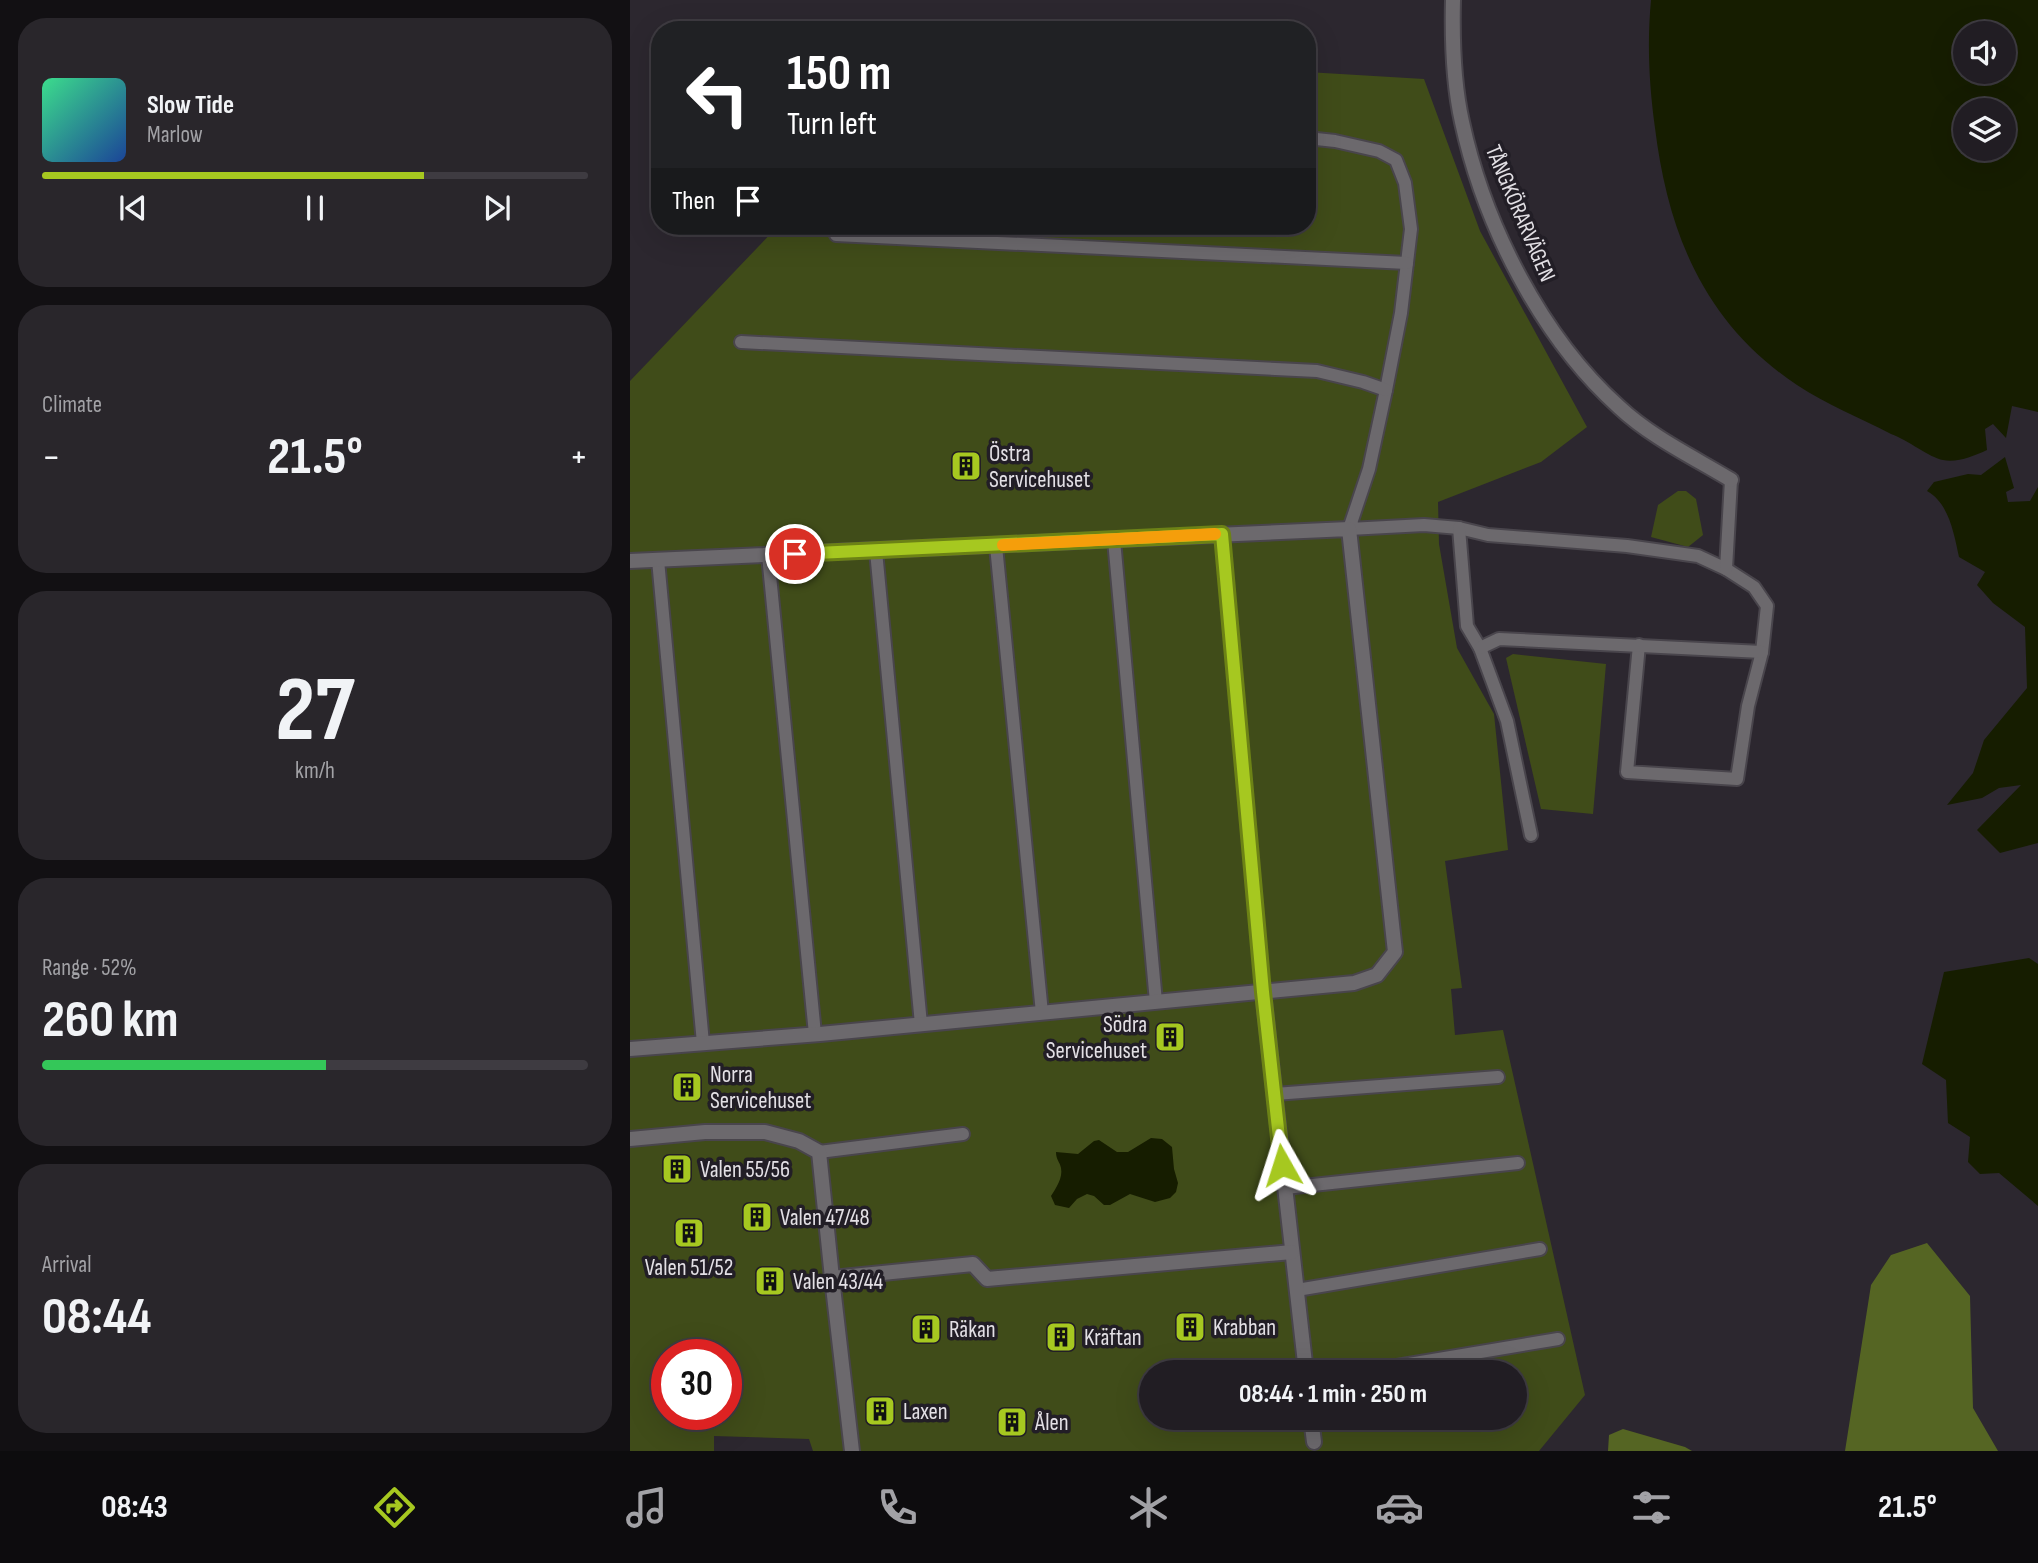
<!DOCTYPE html>
<meta charset="utf-8">
<style>
:root{--surface:#211d23;--page:#29262b;--text:#f1f3f6;--muted:#a2a2a6;--line:#3e3b41;--accent:#a6c820}
body{margin:0;font-family:"Sofia Sans Condensed",sans-serif;background:var(--page);color:var(--text);height:100vh;display:flex;flex-direction:column;font-size:26px;white-space:nowrap}
*{box-sizing:border-box;margin:0}
p{font-size:23px;color:var(--muted)}
.icon{flex:none;width:38px;height:38px;fill:none;stroke:currentColor;stroke-width:2;stroke-linecap:round;stroke-linejoin:round}
.map{position:relative;flex:1;overflow:hidden}
.panel{display:flex;flex-direction:column;gap:18px;padding:18px;background:#121013;width:630px}
.panel>*{flex:none}
.top-card{position:absolute;left:21px;top:21px;width:665px;height:214px;border-radius:28px;box-shadow:0 7px 28px #0002,0 0 0 2px var(--line);background:#202124;color:#fff;overflow:hidden}
.buttons{position:absolute;left:1323px;top:21px;display:grid;gap:14px}
.buttons a{display:grid;place-items:center;width:63px;height:63px;border-radius:50%;background:var(--surface);box-shadow:0 7px 28px #0002,0 0 0 2px var(--line);font-size:35px}
.speed{position:absolute;left:21px;top:1339px;display:flex;gap:14px;font-size:35px;font-weight:700;text-align:center}
.speed>*{display:grid;place-content:center;width:91px;height:91px;border-radius:50%;background:var(--surface);box-shadow:0 7px 28px #0002,0 0 0 2px var(--line);line-height:1}
.speed .limit{border:10px solid #d22;background:#fff;color:#111}
.pin{position:absolute;display:grid;place-items:center;width:60px;height:60px;color:#fff;margin:-30px;border:4px solid #fff;border-radius:50%;box-shadow:0 2px 7px #0007}
.me{position:absolute;width:77px;margin:-38px;rotate:354deg;stroke-linejoin:round;filter:drop-shadow(0 0 5px #0008)}
.turn{display:flex;align-items:center;gap:24px;height:147px;padding:0 21px;font-size:32px}
.turn .icon{width:91px;height:91px;stroke-width:2.5}
.turn b{display:block;font-size:49px;line-height:60px}
.then{display:flex;align-items:center;height:66px;padding:0 21px;background:#0003;gap:14px;font-size:26px}
.big{font-size:52px;font-weight:700;line-height:1.1}
.panel .widget{flex:1;display:flex;flex-direction:column;justify-content:center;gap:10px;min-width:0;padding:0 24px;border-radius:28px;background:var(--page)}
.panel .dial{align-items:center;gap:0}
.dial b{font-size:91px;line-height:1}
.song{display:flex;align-items:center;gap:21px}
.cover{width:84px;height:84px;border-radius:10px;background:linear-gradient(135deg,hsl(150 70% 55%),hsl(220 70% 35%))}
.played{height:7px;border-radius:4px;background:linear-gradient(90deg,var(--accent) 70%,var(--line) 70%)}
.keys{display:flex;justify-content:space-around;direction:ltr}
.heat{display:flex;justify-content:space-between;align-items:center;font-size:38px;direction:ltr}
.charge{height:10px;border-radius:5px;background:linear-gradient(90deg,#34c759 52%,var(--line) 0)}
.trip{position:absolute;left:509px;top:1360px;width:388px;height:70px;border-radius:35px;background:var(--surface);box-shadow:0 7px 28px #0002,0 0 0 2px var(--line);font-weight:700;line-height:70px;text-align:center}
.tab-bar{display:flex;height:112px;justify-content:space-around;align-items:center;background:#0d0c0e;color:var(--muted)}
.tab-bar .icon{width:49px;height:49px}
.tab-bar .active{color:var(--accent)}
.tab-bar b{font-size:32px;color:var(--text)}
main{display:flex;flex:1;min-height:0}
.map>svg:first-child{display:block}
</style>
<main>
<section class="panel">
<div class="widget">
<div class="song"><i class="cover"></i><div><b>Slow Tide</b><p>Marlow</p></div></div>
<div class="played"></div>
<div class="keys"><svg class="icon" aria-label="previous" viewBox="0 0 24 24"><path d="M18 5L8 12l10 7zM5 5v14"/></svg><svg class="icon" aria-label="pause" viewBox="0 0 24 24"><path d="M8 5v14M16 5v14"/></svg><svg class="icon" aria-label="next" viewBox="0 0 24 24"><path d="M6 5l10 7-10 7zM19 5v14"/></svg></div>
</div>
<div class="widget"><p>Climate</p>
<div class="heat"><a>−</a><b class="big">21.5°</b><a>+</a></div>
</div>
<div class="widget dial"><b>27</b><p>km/h</p></div>
<div class="widget"><p>Range · 52%</p><b class="big">260 km</b><div class="charge"></div></div>
<div class="widget"><p>Arrival</p><b class="big">08:44</b></div>
</section>
<div class="map">
<svg width="1408" height="1451" viewBox="0 0 1408 1451">
<rect width="100%" height="100%" fill="#2c272f"/>
<!-- green -->
<g fill="#404c19" fill-rule="evenodd">
<path d="M677 72 794 79 850 231 957 427 911 462 808 502 809 544 827 648 864 714 878 850 815 861 832 988 821 989 825 1035 873 1030 955 1395 909 1451H183L179 1439 84 1436V1451H0V381L148 226H677ZM37 1354H96V1414H37ZM522 1372H886V1418H522Z"/>
<polygon points="1048,491 1056,491 1066,499 1073,535 1058,547 1021,537 1028,505"/>
<polygon points="883,654 976,664 963,814 911,809 876,658"/>
</g>
<!-- forest -->
<g fill="#556523">
<polygon points="1297,1243 1340,1296 1343,1408 1368,1451 1215,1451 1241,1285 1261,1255"/>
<polygon points="993,1429 1055,1447 1062,1451 978,1451 979,1435"/>
</g>
<!-- water -->
<g fill="#161d00" fill-rule="evenodd">
<path d="M1021 0H1408V412L1382 406 1376 438 1363 424 1355 429 1357 450C1344 456 1327 463 1313 460 1300 458 1278 440 1261 434 1230 418 1196 404 1167 385 1074 323 1038 233 1025 128 1019 84 1017 44 1021 0ZM1335 33H1374V72H1335ZM1374 110V149H1335V110Z"/>
<path d="M1375 457 1384 488 1376 492 1378 502 1400 501 1408 487V843L1370 853 1347 830 1391 785 1369 788 1352 798 1317 805 1343 773 1354 740 1397 688 1395 627 1363 603 1347 585 1355 572 1329 557C1324 534 1319 503 1297 491L1304 482 1338 474 1351 475Z"/>
<polygon points="1399,958 1408,964 1408,1206 1369,1173 1350,1174 1338,1162 1340,1137 1318,1123 1316,1080 1292,1064 1314,972"/>
<path d="M521 1138 532 1139 542 1147 544 1169 548 1183 546 1192 540 1198 525 1202 500 1194 480 1205H474L464 1196 457 1194 447 1199 439 1208 425 1205 421 1196C426 1188 433 1178 431 1168 430 1162 426 1160 426 1152L448 1154 464 1141 469 1140 487 1152H498Z"/>
</g>
<g fill="none" stroke-linecap="round" stroke-linejoin="round">
<!-- service casing -->
<g stroke="#49454c" stroke-width="16">
<g id="service">
<polyline points="677,138 705,141 749,151 766,160 775,183 781,229 771,313 756,390 739,469 719,529 794,525 829,528 858,535 997,546 1068,556 1096,569 1124,587 1137,606 1132,652 1118,706 1107,779 997,772 1009,645"/>
<polyline points="206,235 777,263"/>
<polyline points="111,342 687,371 733,382 756,390"/>
<polyline points="829,528 837,626 850,648 877,721 901,835"/>
<polyline points="592,534 633,992"/>
<polyline points="484,540 526,1002"/>
<polyline points="366,546 412,1013"/>
<polyline points="246,551 291,1024"/>
<polyline points="138,555 185,1034"/>
<polyline points="28,560 73,1043"/>
<polyline points="1096,569 1101,480"/>
<polyline points="850,648 869,639 1132,652"/>
<polyline points="645,1094 868,1077"/>
<polyline points="189,1152 333,1134"/>
<polyline points="655,1188 888,1163"/>
<polyline points="667,1290 910,1249"/>
<polyline points="731,1372 928,1339"/>
</g>
</g>
<!-- minor casing -->
<g stroke="#49454c" stroke-width="18">
<g id="minor">
<path d="M823 0C822 41 823 82 832 122 854 224 911 337 989 407 1021 437 1063 457 1101 480"/>
<polyline points="0,561 719,529 765,952 747,975 724,983 190,1034 0,1049"/>
<polyline points="633,992 676,1372"/>
<polyline points="0,1139 75,1132 135,1132 169,1141 189,1152 202,1278 343,1264 357,1279 662,1252"/>
<polyline points="202,1278 222,1451"/>
<polyline points="681,1418 684,1442"/>
</g>
</g>
<!-- service -->
<use href="#service" stroke="#6c696d" stroke-width="12"/>
<!-- minor -->
<use href="#minor" stroke="#6c696d" stroke-width="14"/>
</g>
<g fill="none" stroke-linecap="round" stroke-linejoin="round">
<!-- route casing -->
<g stroke="#6c8215" stroke-width="18">
<polyline id="route" points="165,554 592,534 633,992 652,1165"/>
</g>
<!-- route -->
<use href="#route" stroke="#a6c820" stroke-width="12"/>
<!-- slow -->
<polyline stroke="#f59e0b" stroke-width="12" points="373,545 585,534"/>
</g>
<!-- icons -->
<defs>
<g id="building-square" transform="scale(1.575)"><rect x="-9" y="-9" width="18" height="18" rx="4" fill="#a6c820" stroke="#221e26"/><path d="M-4-6H4V6H1V3H-1V6H-4ZM-2.5-4.3h1.7v1.8h-1.7ZM.8-4.3h1.7v1.8H.8ZM-2.5-1h1.7V.8h-1.7ZM.8-1h1.7V.8H.8Z" fill="#111"/></g>
</defs>
<g fill-rule="evenodd">
<use href="#building-square" x="336" y="466"/>
<use href="#building-square" x="540" y="1037"/>
<use href="#building-square" x="57" y="1087"/>
<use href="#building-square" x="47" y="1169"/>
<use href="#building-square" x="127" y="1217"/>
<use href="#building-square" x="59" y="1233"/>
<use href="#building-square" x="140" y="1281"/>
<use href="#building-square" x="560" y="1327"/>
<use href="#building-square" x="296" y="1329"/>
<use href="#building-square" x="431" y="1337"/>
<use href="#building-square" x="250" y="1411"/>
<use href="#building-square" x="382" y="1422"/>
</g>
<g text-anchor="middle" stroke-width="7" stroke-linejoin="round" paint-order="stroke">
<!-- street labels -->
<g font-size="23" fill="#e3e0e5" stroke="#221e26">
<text transform="translate(891 213) rotate(67)" y="8">TÅNGKÖRARVÄGEN</text>
</g>
<!-- poi labels -->
<g font-size="23" fill="#e3e0e5" stroke="#221e26" text-anchor="start">
<text x="359" y="461">Östra<tspan x="359" dy="26">Servicehuset</tspan></text>
<text x="517" y="1032" text-anchor="end">Södra<tspan x="517" dy="26">Servicehuset</tspan></text>
<text x="80" y="1082">Norra<tspan x="80" dy="26">Servicehuset</tspan></text>
<text x="70" y="1177">Valen 55/56</text>
<text x="150" y="1225">Valen 47/48</text>
<text x="59" y="1275" text-anchor="middle">Valen 51/52</text>
<text x="163" y="1289">Valen 43/44</text>
<text x="583" y="1335">Krabban</text>
<text x="319" y="1337">Räkan</text>
<text x="454" y="1345">Kräftan</text>
<text x="273" y="1419">Laxen</text>
<text x="405" y="1430">Ålen</text>
</g>
</g>
</svg>
<div class="buttons">
<a><svg class="icon" aria-label="sound" viewBox="0 0 24 24"><path d="M4 9h4l5-4v14l-5-4H4zM17 9q2 3 0 6"/></svg></a>
<a><svg class="icon" aria-label="layers" viewBox="0 0 24 24"><path d="M12 4l9 5-9 5-9-5zM3 14l9 5 9-5"/></svg></a>
</div>
<div class="speed"><div class="limit">30</div></div>
<div class="pin" style="left:165px;top:554px;background:#d93025"><svg class="icon" aria-label="arrive" viewBox="0 0 24 24"><path d="M6 21V4h12l-3 4 3 4H6"/></svg></div>
<svg class="me" style="left:652px;top:1165px" viewBox="-20 -20 40 40"><path d="M0-17L14 15 0 8-14 15z" fill="#a6c820" stroke="#fff" stroke-width="4"/></svg>
<div class="trip">08:44 · 1 min · 250 m</div>
<div class="top-card">
<div class="turn"><svg class="icon" aria-label="left" viewBox="0 0 24 24"><path d="M17 20v-9H6M10 6l-5 5 5 5"/></svg><div><b>150 m</b>Turn left</div></div>
<div class="then">Then<svg class="icon" aria-label="arrive" viewBox="0 0 24 24"><path d="M6 21V4h12l-3 4 3 4H6"/></svg></div>
</div>
</div>
</main>
<nav class="tab-bar">
<b>08:43</b>
<svg class="icon active" aria-label="directions" viewBox="0 0 24 24"><path d="M12 3l9 9-9 9-9-9zM9 14v-3h6M13 9l2 2-2 2"/></svg>
<svg class="icon" aria-label="music" viewBox="0 0 24 24"><path d="M9 18V5l10-2v13"/><circle cx="6" cy="18" r="3"/><circle cx="16" cy="16" r="3"/></svg>
<svg class="icon" aria-label="phone" viewBox="0 0 24 24"><path d="M5 4h4l2 5-3 2q2 4 5 5l2-3 5 2v4C11 20 4 13 5 4z"/></svg>
<svg class="icon" aria-label="climate" viewBox="0 0 24 24"><path d="M12 3v18M4 7l16 10M4 17L20 7"/></svg>
<svg class="icon" aria-label="car" viewBox="0 0 24 24"><path d="M5 17H2v-5l4-1 3-4h7l3 4 3 1v5h-3M9 17h6M6 11h13"/><circle cx="7" cy="17" r="2"/><circle cx="17" cy="17" r="2"/></svg>
<svg class="icon" aria-label="filters" viewBox="0 0 24 24"><path d="M4 7h16M4 17h16"/><circle cx="9" cy="7" r="2"/><circle cx="15" cy="17" r="2"/></svg>
<b>21.5°</b>
</nav>
